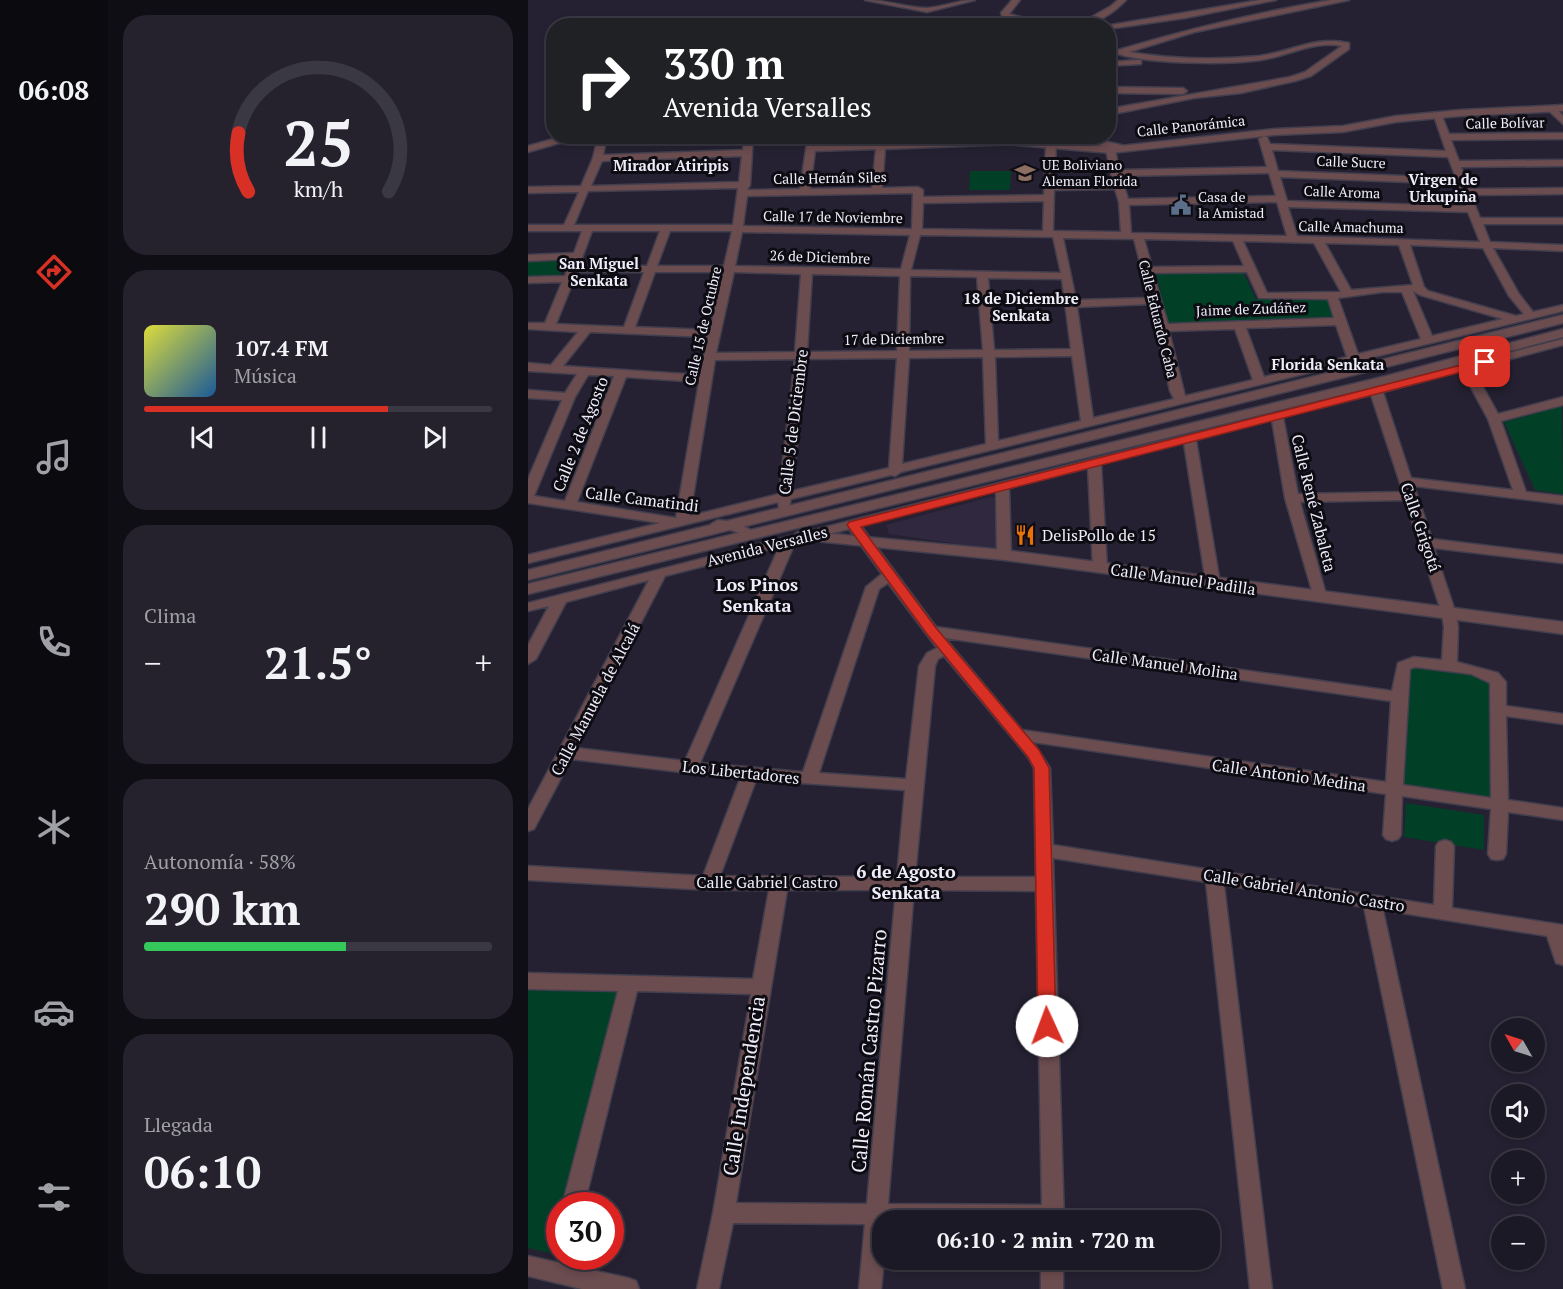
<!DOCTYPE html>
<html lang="es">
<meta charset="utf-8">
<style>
:root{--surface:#1c1926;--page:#25222e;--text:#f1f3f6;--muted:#a0a0a7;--line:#3a3843;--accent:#d93025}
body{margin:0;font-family:"PT Serif",serif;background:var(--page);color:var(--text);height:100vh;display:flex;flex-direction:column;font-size:22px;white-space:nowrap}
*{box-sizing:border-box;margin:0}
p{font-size:20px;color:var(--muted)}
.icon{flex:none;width:33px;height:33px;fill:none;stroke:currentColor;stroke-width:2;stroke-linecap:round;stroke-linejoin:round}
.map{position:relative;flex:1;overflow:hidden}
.details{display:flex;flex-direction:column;gap:15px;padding:15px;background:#0f0e15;width:420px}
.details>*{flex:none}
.guide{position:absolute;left:18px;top:18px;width:570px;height:126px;border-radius:24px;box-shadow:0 3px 9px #0003,0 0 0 2px var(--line);background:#202124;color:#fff;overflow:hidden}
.needle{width:39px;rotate:309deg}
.tools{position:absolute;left:963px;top:1018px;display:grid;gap:12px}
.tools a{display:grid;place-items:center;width:54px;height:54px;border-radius:50%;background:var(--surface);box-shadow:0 3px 9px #0003,0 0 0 2px var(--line);font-size:30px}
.speed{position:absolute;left:18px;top:1192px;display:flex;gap:12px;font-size:30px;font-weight:700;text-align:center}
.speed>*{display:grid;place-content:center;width:78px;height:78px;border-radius:50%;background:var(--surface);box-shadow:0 3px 9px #0003,0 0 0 2px var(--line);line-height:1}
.speed .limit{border:9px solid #d22;background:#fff;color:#111}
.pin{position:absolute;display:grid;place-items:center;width:51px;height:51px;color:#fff;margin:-26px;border-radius:12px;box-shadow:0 3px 9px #0006}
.me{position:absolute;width:66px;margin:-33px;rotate:358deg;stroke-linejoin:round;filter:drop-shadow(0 0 4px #0008)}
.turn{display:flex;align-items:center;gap:21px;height:126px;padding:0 18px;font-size:27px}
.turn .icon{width:78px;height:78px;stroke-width:2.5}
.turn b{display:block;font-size:42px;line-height:51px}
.big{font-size:45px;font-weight:800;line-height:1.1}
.details .card{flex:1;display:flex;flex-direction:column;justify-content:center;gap:9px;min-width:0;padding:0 21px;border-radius:24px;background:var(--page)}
.details .dial{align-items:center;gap:0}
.dial svg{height:156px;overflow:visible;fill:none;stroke:var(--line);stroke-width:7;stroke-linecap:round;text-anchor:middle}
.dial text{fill:var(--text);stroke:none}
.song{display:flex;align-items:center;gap:18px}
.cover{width:72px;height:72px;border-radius:9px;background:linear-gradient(135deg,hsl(60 70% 55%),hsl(210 70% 35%))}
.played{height:6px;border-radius:3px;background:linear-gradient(90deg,var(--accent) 70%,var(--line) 70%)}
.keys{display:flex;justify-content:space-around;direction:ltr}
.heat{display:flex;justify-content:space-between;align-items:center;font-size:33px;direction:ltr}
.charge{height:9px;border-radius:4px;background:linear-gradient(90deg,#34c759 58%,var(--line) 0)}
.trip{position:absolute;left:344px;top:1210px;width:348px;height:60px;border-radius:24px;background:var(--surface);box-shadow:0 3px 9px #0003,0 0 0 2px var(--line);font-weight:800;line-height:60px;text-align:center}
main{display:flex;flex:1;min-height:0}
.menu{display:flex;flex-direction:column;width:108px;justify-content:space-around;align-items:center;background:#0b0a0f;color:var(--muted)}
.menu .icon{width:42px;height:42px}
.menu .active{color:var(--accent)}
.menu b{font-size:27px;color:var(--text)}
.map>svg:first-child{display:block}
</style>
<main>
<nav class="menu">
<b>06:08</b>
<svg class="icon active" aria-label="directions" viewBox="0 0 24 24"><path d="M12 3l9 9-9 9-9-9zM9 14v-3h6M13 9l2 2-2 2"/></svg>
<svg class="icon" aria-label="music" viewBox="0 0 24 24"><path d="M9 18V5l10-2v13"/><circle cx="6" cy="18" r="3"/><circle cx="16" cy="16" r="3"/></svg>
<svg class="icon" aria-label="phone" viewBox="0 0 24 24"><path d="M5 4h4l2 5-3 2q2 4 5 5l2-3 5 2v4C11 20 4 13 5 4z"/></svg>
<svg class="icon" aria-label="climate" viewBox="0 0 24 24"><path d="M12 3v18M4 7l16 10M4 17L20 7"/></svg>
<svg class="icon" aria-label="car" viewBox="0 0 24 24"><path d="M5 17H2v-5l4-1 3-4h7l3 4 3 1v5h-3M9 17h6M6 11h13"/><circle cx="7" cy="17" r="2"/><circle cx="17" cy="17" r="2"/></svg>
<svg class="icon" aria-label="filters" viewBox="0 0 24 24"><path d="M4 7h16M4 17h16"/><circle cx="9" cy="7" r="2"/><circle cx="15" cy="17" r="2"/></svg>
</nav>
<section class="details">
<div class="card dial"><svg viewBox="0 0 100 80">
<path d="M14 69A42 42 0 1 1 86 69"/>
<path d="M14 69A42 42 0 0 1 9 39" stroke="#d93025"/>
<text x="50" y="56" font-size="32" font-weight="700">25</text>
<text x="50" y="72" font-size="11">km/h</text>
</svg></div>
<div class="card">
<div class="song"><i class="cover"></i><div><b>107.4 FM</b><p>Música</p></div></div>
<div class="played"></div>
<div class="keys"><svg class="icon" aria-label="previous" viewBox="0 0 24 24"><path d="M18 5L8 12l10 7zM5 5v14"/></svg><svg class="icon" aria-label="pause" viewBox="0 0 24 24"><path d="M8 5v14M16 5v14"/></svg><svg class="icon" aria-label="next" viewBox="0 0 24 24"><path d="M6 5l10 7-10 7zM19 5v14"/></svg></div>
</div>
<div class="card"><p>Clima</p>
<div class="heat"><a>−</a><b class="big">21.5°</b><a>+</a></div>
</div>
<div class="card"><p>Autonomía · 58%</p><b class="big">290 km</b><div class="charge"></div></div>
<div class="card"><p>Llegada</p><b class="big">06:10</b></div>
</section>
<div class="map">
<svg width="1035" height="1289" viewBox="0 0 1035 1289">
<rect width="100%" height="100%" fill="#252132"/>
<!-- built -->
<polygon fill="#2f283f" points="462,497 473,499 472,550 361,534 358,525"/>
<!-- green -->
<g fill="#014026">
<polygon points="442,171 483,171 482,190 441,190"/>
<polygon points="39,258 32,276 0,276 0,260"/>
<polygon points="715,272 728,299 799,299 806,319 640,324 628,273"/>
<polygon points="1034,406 1035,494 1007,490 976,422"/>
<polygon points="891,666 950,674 963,680 962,798 872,784 881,669"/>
<polygon points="878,803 956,815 956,850 876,837"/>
<polygon points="0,988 92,990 39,1206 32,1206 31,1234 27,1254 0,1248"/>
</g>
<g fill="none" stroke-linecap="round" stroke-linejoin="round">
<!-- minor casing -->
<g stroke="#413e4e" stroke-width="3">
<g id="minor">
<path d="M337 0C358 0 379 8 399 8 415 7 430 0 447 0L399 12Z"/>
<polygon points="484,0 492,0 481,14 529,26 512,26 475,18 473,13"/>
<path d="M590 0H598C586 13 566 26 548 26L583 6Z"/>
<polygon points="732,0 748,0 657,18 580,29 580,26 577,26"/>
<path d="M803 0H821L667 32 601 52C642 59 689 60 731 56 762 52 788 35 821 43V49L783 76 767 81 713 93 666 98 580 115V109L762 77 777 72 814 46C786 40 760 56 733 60 700 65 621 64 590 54V50C660 29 731 12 803 0Z"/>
<polygon points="610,60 613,60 613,64 580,66 580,62"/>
<polygon points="580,87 655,88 659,91 655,94 580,93"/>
<polygon points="1021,107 1027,107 1035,116 1035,124 1021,111"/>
<path d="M910 113 914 116 921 134 1035 133V139L923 140 931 161 1035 160V166L933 167 941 189 1035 188V194L943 195 952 218H1035V224H955L962 242 1035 245V251L965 248 991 294 1005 312 1035 305V311L373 472 367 476 363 475 263 499 261 508H251L250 502 0 563V555L132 523 0 503V479L34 400 0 398V390L37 393 49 374 0 371V363L23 365 50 332 0 329V323H17L34 282 0 283V277L37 276 43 259 0 261V255L46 253 54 231H0V225H36L51 192 0 193V187L53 186 65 158 70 136H79L75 155 215 150 216 136H225L222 185 219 190 272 189 280 136H289L288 145 483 139 486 140V144L357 149 354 188 390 187 395 190V197L516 195 518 145 523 142 528 145 526 184 585 183 578 150 581 148 538 136H556L597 146V150L587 149 591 170 739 167 731 139 736 136 739 137 742 144 918 151 906 116ZM348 149 344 188 282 189 287 151ZM744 150 920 157 928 178 750 171ZM214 156 211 182 63 186 74 161ZM741 173 748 196 600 199 593 176ZM752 177 930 184 938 206 759 201ZM210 188 205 225H46L60 191ZM587 189 591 202 593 232 525 231 526 190ZM385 193 384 229 215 226 219 196ZM516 201 515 231 394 229 395 203ZM749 202 759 236 603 233 601 205ZM760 207 940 212 952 242 769 236ZM64 231H132L119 266H51ZM142 231H204L196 266H129ZM214 232 382 235 373 269 207 266ZM392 235 525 237 533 273 383 270ZM535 238 606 239 621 298 548 300ZM616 239 705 241 716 266 624 267ZM715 241 786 243 813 292 739 293ZM797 243 871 245 885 285 823 290ZM882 245 955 248 981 296 996 314 988 316 900 291 896 287ZM49 272H116L96 327 28 324ZM127 272H195L182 330 107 327ZM206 272 273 274 267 352 188 353ZM719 272 731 298 800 299 806 318 640 324 625 273ZM284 274 372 276 369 351 279 352ZM382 276 449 277 455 350 381 351ZM460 278 534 279 543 349 466 350ZM885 291 892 295 975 319 904 336ZM855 292H874L893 339 830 354 810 298ZM623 304 642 391 646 399 565 418 549 307ZM808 325 819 357 736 377 718 328ZM707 329 725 380 657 396 641 331ZM62 332 180 337 172 375 35 366ZM544 356 553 421 470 441 467 357ZM455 357 458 444 374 464 381 358ZM369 358 361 468 264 491 278 359ZM267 359 251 494 162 516 187 360ZM60 375 86 376 37 501 6 496 47 397ZM98 377 171 382 148 518 49 502Z"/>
<path d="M1035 339V345L945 369 970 414 1035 397V405L973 421 998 492 1035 496V504L886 486 904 539 1035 555V563L906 548 928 614 930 627 929 662 970 673 978 682V706L1035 714V724L978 716 980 800 1035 808V820L980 812 978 854 975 859 969 860 963 859 960 854 963 809 874 796 873 835 870 839 864 841 858 839 855 835 858 794 505 742 522 768 525 845 906 905 908 846 911 842 917 840 923 842 926 846 924 908 1035 925V965L1028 963 1019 936 855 910 937 1289H915L836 907 696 885 744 1289H722L678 882 525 858 536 1221H354L356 1260 353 1289H331L337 1224 205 1223 191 1289H169L185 1213 223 994 109 991 56 1206H34L90 991 0 989V973L225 979 241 890H181L0 880V866L175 876 212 779 43 759 6 829 0 831V809L121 580 38 602 8 659 0 664V645L21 606 0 611V603ZM934 371 960 419 985 490 883 478 855 392ZM843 395 875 492 770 494 755 417ZM744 420 757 498 787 601H797L799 598 772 502 877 500 914 614 916 627 914 660 886 657 870 663 864 691 408 627 333 526 468 491 469 555 476 559 481 558 483 555 481 488 560 468 565 568 567 571H577L579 568 573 464 656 443 678 583 680 586H690L692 583 668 440ZM321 529 354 574 338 587 275 772 172 763 267 543ZM251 547 157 761 48 748 137 576ZM360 583 409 648 399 653 391 666 378 779 291 773 351 589ZM417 638 863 701 858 782 494 730ZM416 656 500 757 506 768 508 877H387L407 666 410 659ZM887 667 943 674 962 683 963 798 875 785 882 669ZM228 780 377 790 369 877 192 876ZM259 890H368L339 1204 208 1203ZM386 890 508 891 514 1205 360 1204Z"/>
<polygon points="190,520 207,522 229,533 222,537 200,529 185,527 183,524"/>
<polygon points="0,1256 100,1278 108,1281 111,1289 54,1289 0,1276"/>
<rect x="513" y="1260" width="22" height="29"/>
</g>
</g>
<!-- tertiary casing -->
<g stroke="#413e4e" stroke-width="3">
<g id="tertiary">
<polygon points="1035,105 1035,111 932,116 868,122 815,132 746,135 583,153 419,139 414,136 463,136 583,147 746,129 815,126 868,116 932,110"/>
<polygon points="36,136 56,136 0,152 0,146"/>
<polygon points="1035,315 1035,323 0,580 0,570"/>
<polygon points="1035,329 1035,337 862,383 0,594 0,584 858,376"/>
<polygon points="274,531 476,550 1035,622 1035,634 476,560 268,539 266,536 268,533"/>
</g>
</g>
<!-- minor -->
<use href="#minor" fill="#6b4c4f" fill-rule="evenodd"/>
<!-- tertiary -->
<use href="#tertiary" fill="#6b4c4f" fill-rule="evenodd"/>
</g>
<!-- route -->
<polygon fill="#d93025" stroke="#8d1f18" stroke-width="1.5" points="957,359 961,360 961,365 333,527 408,628 511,750 521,768 528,1026 526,1031 519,1033 513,1031 510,1026 506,768 500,757 399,634 319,525 321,522"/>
<!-- icons -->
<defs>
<g id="school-bare" transform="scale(1.62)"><path d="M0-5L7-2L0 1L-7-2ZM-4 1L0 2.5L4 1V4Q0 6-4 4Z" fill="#8d6e63" stroke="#0e0c13" stroke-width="2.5" paint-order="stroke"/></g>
<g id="civic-bare" transform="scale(1.62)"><path d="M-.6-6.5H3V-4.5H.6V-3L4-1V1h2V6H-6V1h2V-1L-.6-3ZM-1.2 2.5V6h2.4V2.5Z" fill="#5c6f8a" stroke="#0e0c13" stroke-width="2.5" paint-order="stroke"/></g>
<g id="restaurant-bare" transform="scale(1.62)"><path d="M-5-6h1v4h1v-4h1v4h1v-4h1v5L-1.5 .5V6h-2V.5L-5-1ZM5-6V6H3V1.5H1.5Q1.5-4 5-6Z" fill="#e8710a" stroke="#0e0c13" stroke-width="2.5" paint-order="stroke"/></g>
</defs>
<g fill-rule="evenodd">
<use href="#school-bare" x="497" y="173"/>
<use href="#civic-bare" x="653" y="205"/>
<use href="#restaurant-bare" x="497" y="535"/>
</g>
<g text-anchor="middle" stroke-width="6" stroke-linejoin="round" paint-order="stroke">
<!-- far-street labels -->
<g font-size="14" fill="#efedf9" stroke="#0e0c13">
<text transform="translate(977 123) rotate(-1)" y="5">Calle Bolívar</text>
<text transform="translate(663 126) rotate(-6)" y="5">Calle Panorámica</text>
<text transform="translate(823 162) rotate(2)" y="5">Calle Sucre</text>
<text transform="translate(302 178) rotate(-1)" y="5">Calle Hernán Siles</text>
<text transform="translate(814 192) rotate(2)" y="5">Calle Aroma</text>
<text transform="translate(305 217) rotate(1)" y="5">Calle 17 de Noviembre</text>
<text transform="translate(823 227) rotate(1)" y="5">Calle Amachuma</text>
<text transform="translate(292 257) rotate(2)" y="5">26 de Diciembre</text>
<text transform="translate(723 309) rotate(-2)" y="5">Jaime de Zudáñez</text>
<text transform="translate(630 319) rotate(76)" y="5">Calle Eduardo Caba</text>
<text transform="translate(175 326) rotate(-77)" y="5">Calle 15 de Octubre</text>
<text transform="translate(366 339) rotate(-1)" y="5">17 de Diciembre</text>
</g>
<!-- far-poi labels -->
<g font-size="14" fill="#efedf9" stroke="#0e0c13" text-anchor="start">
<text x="514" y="170">UE Boliviano<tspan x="514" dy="16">Aleman Florida</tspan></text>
<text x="670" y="202">Casa de<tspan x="670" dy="16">la Amistad</tspan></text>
</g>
<!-- far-neighbourhood labels -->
<g font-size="15" font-weight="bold" fill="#efedf9" stroke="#0e0c13">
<text x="143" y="171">Mirador Atiripis</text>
<text x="915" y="185">Virgen de<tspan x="915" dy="17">Urkupiña</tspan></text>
<text x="71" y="269">San Miguel<tspan x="71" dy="17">Senkata</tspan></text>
<text x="493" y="304">18 de Diciembre<tspan x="493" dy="17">Senkata</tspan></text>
<text x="800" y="370">Florida Senkata</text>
</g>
<!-- street labels -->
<g font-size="16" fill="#efedf9" stroke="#0e0c13">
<text transform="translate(265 422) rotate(-83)" y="6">Calle 5 de Diciembre</text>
<text transform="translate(52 434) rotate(-68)" y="6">Calle 2 de Agosto</text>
<text transform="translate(114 499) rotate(7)" y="6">Calle Camatindi</text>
<text transform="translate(786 503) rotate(76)" y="6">Calle René Zabaleta</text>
<text transform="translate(893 527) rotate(71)" y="6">Calle Grigotá</text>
<text transform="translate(239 546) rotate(-14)" y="6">Avenida Versalles</text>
<text transform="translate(655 579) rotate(8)" y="6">Calle Manuel Padilla</text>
<text transform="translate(637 664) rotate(8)" y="6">Calle Manuel Molina</text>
<text transform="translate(67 699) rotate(-62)" y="6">Calle Manuela de Alcalá</text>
<text transform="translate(213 772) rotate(6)" y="6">Los Libertadores</text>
<text transform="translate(761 775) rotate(8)" y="6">Calle Antonio Medina</text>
<text x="239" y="888">Calle Gabriel Castro</text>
<text transform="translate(776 890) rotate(9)" y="6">Calle Gabriel Antonio Castro</text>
</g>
<!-- poi labels -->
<g font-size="16" fill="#efedf9" stroke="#0e0c13" text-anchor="start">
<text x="514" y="541">DelisPollo de 15</text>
</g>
<!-- neighbourhood labels -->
<g font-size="18" font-weight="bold" fill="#efedf9" stroke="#0e0c13">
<text x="229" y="591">Los Pinos<tspan x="229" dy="21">Senkata</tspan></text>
<text x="378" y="878">6 de Agosto<tspan x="378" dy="21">Senkata</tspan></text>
</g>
<!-- near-street labels -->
<g font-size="20" fill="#efedf9" stroke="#0e0c13">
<text transform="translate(341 1051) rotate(-85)" y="7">Calle Román Castro Pizarro</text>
<text transform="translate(216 1086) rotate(-81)" y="7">Calle Independencia</text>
</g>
</g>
</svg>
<div class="tools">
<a><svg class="needle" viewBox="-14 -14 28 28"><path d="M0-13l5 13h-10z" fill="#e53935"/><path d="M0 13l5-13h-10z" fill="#a0a0a7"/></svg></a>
<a><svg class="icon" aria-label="sound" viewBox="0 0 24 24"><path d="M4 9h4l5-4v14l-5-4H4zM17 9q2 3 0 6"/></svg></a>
<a>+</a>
<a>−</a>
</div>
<div class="speed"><div class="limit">30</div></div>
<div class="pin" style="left:957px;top:362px;background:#d93025"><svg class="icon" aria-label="arrive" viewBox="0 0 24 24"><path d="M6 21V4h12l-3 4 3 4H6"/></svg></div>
<svg class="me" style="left:519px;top:1026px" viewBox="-20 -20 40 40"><circle r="19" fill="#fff"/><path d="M0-13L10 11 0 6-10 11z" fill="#d93025"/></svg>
<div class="trip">06:10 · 2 min · 720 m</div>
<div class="guide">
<div class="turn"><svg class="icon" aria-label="right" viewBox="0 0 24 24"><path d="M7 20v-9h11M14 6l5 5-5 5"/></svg><div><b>330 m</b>Avenida Versalles</div></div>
</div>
</div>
</main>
